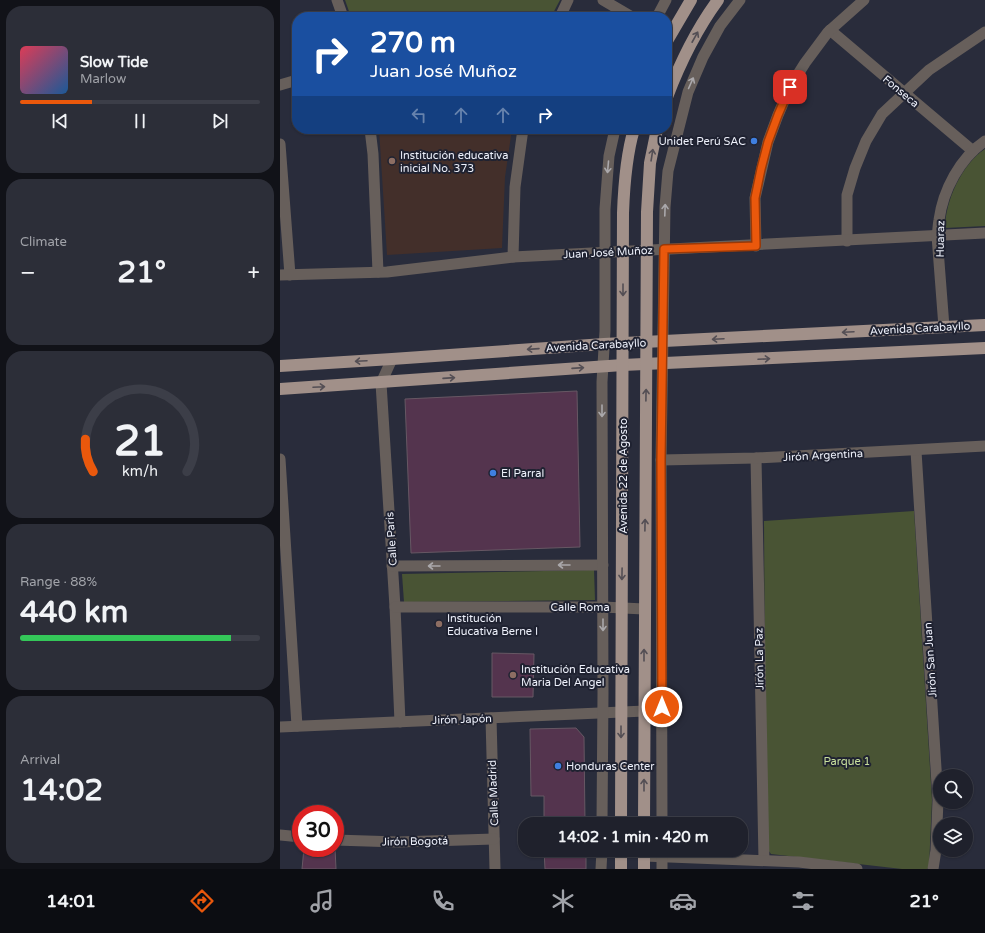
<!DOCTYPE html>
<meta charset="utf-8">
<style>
:root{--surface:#1f212c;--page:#2c2e38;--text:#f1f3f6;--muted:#a1a3a9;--line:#3c3e48;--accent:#ea580c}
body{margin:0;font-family:"Varela Round",sans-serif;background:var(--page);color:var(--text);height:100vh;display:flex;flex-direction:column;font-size:15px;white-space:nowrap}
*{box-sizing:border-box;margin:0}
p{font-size:13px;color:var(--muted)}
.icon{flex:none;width:22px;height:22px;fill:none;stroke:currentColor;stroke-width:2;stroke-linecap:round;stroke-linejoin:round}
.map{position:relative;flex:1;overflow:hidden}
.panel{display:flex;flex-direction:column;gap:6px;padding:6px;background:#111218;width:280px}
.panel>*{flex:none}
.top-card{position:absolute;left:12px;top:12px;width:380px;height:122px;border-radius:16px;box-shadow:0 1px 3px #0004,0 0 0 1px var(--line);background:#1a4fa0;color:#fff;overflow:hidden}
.tools{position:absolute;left:653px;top:769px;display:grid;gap:8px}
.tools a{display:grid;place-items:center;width:40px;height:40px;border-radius:50%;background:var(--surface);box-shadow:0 1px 3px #0004,0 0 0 1px var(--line);font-size:20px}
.speed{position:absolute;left:12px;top:805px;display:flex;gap:8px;font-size:20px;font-weight:700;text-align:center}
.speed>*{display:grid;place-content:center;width:52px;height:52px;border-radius:50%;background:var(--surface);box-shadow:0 1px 3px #0004,0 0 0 1px var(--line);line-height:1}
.speed .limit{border:6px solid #d22;background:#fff;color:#111}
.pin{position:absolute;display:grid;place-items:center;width:34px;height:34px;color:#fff;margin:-17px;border-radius:8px;box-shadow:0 2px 6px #0006}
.me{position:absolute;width:44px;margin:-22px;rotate:0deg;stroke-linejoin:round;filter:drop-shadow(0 0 3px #0008)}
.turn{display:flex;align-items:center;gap:14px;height:84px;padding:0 12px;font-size:18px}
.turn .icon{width:52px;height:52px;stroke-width:2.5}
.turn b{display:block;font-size:28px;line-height:34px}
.lanes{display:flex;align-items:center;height:38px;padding:0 12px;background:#0003;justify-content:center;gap:20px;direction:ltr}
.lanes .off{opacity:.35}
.big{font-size:30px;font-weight:700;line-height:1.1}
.panel .tile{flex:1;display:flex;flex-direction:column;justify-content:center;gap:6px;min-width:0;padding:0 14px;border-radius:16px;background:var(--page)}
.panel .dial{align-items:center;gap:0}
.dial svg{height:104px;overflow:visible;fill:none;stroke:var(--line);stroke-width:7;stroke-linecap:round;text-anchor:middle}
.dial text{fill:var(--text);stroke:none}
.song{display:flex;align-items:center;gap:12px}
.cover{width:48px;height:48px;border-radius:6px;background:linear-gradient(135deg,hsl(350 70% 55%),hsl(210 70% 35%))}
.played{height:4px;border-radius:2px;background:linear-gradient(90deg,var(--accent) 30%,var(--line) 30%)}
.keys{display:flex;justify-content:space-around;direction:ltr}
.heat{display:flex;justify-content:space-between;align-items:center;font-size:22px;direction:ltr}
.charge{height:6px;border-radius:3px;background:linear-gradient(90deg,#34c759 88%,var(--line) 0)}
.trip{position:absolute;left:238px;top:817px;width:230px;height:40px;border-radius:16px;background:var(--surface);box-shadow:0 1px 3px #0004,0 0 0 1px var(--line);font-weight:700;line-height:40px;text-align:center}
.tabs{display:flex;height:64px;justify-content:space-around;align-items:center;background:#0c0d12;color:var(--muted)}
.tabs .icon{width:28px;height:28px}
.tabs .current{color:var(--accent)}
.tabs b{font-size:18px;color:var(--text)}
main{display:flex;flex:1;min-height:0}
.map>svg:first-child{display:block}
</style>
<main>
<section class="panel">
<div class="tile">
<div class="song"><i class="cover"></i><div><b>Slow Tide</b><p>Marlow</p></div></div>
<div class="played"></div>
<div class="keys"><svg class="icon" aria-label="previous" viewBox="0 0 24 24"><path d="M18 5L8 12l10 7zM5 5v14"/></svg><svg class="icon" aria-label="pause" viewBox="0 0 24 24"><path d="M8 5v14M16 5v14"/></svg><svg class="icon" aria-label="next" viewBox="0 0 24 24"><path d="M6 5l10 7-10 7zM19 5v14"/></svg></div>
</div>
<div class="tile"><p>Climate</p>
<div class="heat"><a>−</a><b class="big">21°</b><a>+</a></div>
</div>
<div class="tile dial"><svg viewBox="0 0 100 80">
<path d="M14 69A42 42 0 1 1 86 69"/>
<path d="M14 69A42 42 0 0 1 8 44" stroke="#ea580c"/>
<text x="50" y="56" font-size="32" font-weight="700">21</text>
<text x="50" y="72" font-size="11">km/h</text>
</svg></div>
<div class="tile"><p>Range · 88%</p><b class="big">440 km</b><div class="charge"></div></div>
<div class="tile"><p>Arrival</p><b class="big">14:02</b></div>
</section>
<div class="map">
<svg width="705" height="869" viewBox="0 0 705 869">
<rect width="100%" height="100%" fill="#292c3b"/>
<!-- education -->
<polygon fill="#432f2a" points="99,129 232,129 225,177 222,248 107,255"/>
<!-- green -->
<g fill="#495434">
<polygon points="65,0 280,0 271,17 71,17"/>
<path d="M705 149V226L665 228C665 201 682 164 705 149Z"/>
<polygon points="634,511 652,800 649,867 647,869 622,869 491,854 486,847 484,521"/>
<polygon points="314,570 315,600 124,602 122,574"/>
</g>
<!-- building -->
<g fill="#54344e" stroke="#675864">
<polygon points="297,391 300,547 131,553 125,399"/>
<polygon points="212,653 254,654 253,697 212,697"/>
<polygon points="296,728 304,737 305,824 264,824 264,796 251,796 250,729"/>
<polygon points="24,848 55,848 56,869 22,869"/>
<polygon points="264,850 306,850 306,869 265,869"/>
</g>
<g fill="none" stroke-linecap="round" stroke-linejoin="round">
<!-- minor -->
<g stroke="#675f5b" stroke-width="11">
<polyline points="57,0 63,17"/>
<polyline points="323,0 352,17"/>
<polyline points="280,17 288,0"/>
<polyline points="377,17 386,0"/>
<polyline points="550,30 693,151"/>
<polyline points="0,85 17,80"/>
<polyline points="90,129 93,154 98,272"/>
<polyline points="0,144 10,275"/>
<polyline points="567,241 567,195 575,168 586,141 602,114 649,70 705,32"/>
<polyline points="476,246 475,198 488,142 498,115 510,87 525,63 548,32 584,0"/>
<polyline points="233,257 235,187 243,129"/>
<polyline points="0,275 107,272 233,257 705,233"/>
<path d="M664 327 657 236C658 231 658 225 659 220 663 190 680 158 705 141"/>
<polyline points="112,359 101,383 115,607 120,722"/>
<polyline points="636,451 658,800 656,850 653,869"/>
<polyline points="476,458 484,860"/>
<polyline points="0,459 17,726"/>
<polyline points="381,460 476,458 705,446"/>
<polyline points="112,566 323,565"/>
<polyline points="115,607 323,607 364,609"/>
<polyline points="211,718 215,869"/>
<polyline points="0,727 365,711"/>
<polyline points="322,824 323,693 322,382 325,331 325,209 329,156 335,129"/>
<polyline points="382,824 381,460 385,207 388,171 408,92 423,57 440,26 460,0"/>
<polyline points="0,835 21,837"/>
<polyline points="55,840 118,842 214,839"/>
<polyline points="364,856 519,862 577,869"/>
<polyline points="321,869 322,850"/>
<polyline points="382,869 382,850"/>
</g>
<!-- major -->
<g stroke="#a19089" stroke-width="12">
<polyline points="387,41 411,0"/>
<path d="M387 97C400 63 416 30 438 0"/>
<polyline points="0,366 112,359 324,344 705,325"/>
<polyline points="0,389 343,365 705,348"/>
<path d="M341 824 343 213C344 185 346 156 354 129"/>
<polyline points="364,824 367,212 370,163 377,129"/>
<polyline points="341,869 341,850"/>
<polyline points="364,869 364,850"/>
</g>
</g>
<!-- one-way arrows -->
<defs><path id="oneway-shaft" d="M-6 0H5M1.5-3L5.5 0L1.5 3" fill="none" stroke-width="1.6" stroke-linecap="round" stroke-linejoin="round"/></defs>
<g stroke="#534e54">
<use href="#oneway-shaft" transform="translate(415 37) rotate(-61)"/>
<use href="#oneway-shaft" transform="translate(372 155) rotate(-81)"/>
<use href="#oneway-shaft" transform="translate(343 290) rotate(90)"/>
<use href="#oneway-shaft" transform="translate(568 332) rotate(177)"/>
<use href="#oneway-shaft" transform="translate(438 339) rotate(177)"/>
<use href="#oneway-shaft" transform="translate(253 349) rotate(176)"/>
<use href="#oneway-shaft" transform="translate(484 359) rotate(-3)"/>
<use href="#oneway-shaft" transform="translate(81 361) rotate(177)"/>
<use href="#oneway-shaft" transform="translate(298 368) rotate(-4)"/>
<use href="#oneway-shaft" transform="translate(169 378) rotate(-4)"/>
<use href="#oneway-shaft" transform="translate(39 387) rotate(-3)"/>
<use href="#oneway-shaft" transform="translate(366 395) rotate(-89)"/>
<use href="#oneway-shaft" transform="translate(365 525) rotate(-89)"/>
<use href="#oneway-shaft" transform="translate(342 574) rotate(91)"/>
<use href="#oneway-shaft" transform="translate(364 655) rotate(-90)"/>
<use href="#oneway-shaft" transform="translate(341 732) rotate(90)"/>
<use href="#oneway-shaft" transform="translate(364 785) rotate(-90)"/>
</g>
<g stroke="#aaa8ab">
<use href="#oneway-shaft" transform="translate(411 83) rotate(-66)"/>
<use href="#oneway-shaft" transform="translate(328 167) rotate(95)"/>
<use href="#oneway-shaft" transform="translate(385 210) rotate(-88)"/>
<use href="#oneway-shaft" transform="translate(322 411) rotate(90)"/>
<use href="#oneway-shaft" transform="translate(284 565) rotate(180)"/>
<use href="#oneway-shaft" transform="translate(154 566) rotate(180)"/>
<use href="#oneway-shaft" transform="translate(323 625) rotate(90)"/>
</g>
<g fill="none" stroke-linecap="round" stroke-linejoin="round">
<!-- route casing -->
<g stroke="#983908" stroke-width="10">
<polyline id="route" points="382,707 381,460 384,249 476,246 475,198 481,169 488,142 498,115 510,87"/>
</g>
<!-- route -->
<use href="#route" stroke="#ea580c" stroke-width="7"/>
</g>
<!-- markers -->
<g fill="#3f7fe0" stroke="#1f2231" stroke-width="1.5">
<circle cx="474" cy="141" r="4"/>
<circle cx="213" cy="473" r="4"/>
<circle cx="278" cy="766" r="4"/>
</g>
<g fill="#8d6e63" stroke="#1f2231" stroke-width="1.5">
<circle cx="112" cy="161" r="4"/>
<circle cx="159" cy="624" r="4"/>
<circle cx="233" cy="675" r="4"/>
</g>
<g text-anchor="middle" stroke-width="4" stroke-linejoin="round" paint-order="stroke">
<!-- street labels -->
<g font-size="11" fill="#eef1fb" stroke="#1f2231">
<text transform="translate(621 91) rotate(40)" y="4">Fonseca</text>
<text transform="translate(660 239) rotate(-89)" y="4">Huaraz</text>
<text transform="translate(328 252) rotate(-3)" y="4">Juan José Muñoz</text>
<text transform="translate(640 328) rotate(-3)" y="4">Avenida Carabayllo</text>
<text transform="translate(316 345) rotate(-3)" y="4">Avenida Carabayllo</text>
<text transform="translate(543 455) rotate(-3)" y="4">Jirón Argentina</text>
<text transform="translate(343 476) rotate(-90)" y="4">Avenida 22 de Agosto</text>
<text transform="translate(111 539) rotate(-94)" y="4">Calle París</text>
<text x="300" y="611">Calle Roma</text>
<text transform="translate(479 659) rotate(-91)" y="4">Jirón La Paz</text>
<text transform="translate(650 660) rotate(-94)" y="4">Jirón San Juan</text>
<text transform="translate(182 719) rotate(-2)" y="4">Jirón Japón</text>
<text transform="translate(213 793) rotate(-92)" y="4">Calle Madrid</text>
<text transform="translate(135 841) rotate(-1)" y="4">Jirón Bogotá</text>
</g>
<!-- poi labels -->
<g font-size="11" fill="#eef1fb" stroke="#1f2231" text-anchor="start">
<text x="466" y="145" text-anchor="end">Unidet Perú SAC</text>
<text x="120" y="159">Institución educativa<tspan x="120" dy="13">inicial No. 373</tspan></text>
<text x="221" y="477">El Parral</text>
<text x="167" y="622">Institución<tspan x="167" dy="13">Educativa Berne I</tspan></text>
<text x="241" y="673">Institución Educativa<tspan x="241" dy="13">Maria Del Angel</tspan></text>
<text x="286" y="770">Honduras Center</text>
</g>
<!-- park labels -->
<g font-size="11" fill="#c9e09d" stroke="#1f2231">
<text x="567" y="765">Parque 1</text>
</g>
</g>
</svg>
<div class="tools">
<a><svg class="icon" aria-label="search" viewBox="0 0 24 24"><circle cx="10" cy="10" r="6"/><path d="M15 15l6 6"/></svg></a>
<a><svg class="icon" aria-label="layers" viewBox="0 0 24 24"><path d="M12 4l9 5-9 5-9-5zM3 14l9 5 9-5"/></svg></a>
</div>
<div class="speed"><div class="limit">30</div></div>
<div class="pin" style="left:510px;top:87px;background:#d93025"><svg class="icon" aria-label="arrive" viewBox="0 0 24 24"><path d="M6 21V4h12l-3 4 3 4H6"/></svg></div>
<svg class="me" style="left:382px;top:707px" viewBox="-20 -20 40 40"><circle r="17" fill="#ea580c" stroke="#fff" stroke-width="3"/><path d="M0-11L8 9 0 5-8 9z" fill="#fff"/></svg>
<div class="trip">14:02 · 1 min · 420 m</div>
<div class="top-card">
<div class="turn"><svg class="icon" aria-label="right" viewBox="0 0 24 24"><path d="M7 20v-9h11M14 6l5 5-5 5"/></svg><div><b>270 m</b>Juan José Muñoz</div></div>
<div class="lanes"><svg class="icon off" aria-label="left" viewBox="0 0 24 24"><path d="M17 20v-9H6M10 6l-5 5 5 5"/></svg><svg class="icon off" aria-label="ahead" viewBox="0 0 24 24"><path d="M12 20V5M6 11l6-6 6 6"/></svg><svg class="icon off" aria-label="ahead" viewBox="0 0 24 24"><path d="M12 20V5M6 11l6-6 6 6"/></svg><svg class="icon" aria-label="right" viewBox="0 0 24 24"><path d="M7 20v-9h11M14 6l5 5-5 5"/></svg></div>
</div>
</div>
</main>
<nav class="tabs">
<b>14:01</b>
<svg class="icon current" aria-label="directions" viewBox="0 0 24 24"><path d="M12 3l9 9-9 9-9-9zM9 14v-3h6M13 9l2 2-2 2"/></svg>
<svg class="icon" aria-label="music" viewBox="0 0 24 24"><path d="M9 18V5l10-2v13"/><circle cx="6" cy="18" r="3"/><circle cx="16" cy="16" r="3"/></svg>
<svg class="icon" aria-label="phone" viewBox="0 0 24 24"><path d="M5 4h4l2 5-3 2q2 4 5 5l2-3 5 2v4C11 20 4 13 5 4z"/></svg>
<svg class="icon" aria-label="climate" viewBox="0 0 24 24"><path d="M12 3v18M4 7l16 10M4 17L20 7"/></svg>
<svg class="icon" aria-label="car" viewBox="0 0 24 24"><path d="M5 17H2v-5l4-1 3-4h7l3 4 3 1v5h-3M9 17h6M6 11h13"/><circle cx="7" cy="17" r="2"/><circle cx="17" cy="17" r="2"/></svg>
<svg class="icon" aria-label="filters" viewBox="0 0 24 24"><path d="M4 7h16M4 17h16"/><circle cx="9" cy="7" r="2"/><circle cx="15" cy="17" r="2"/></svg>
<b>21°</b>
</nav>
